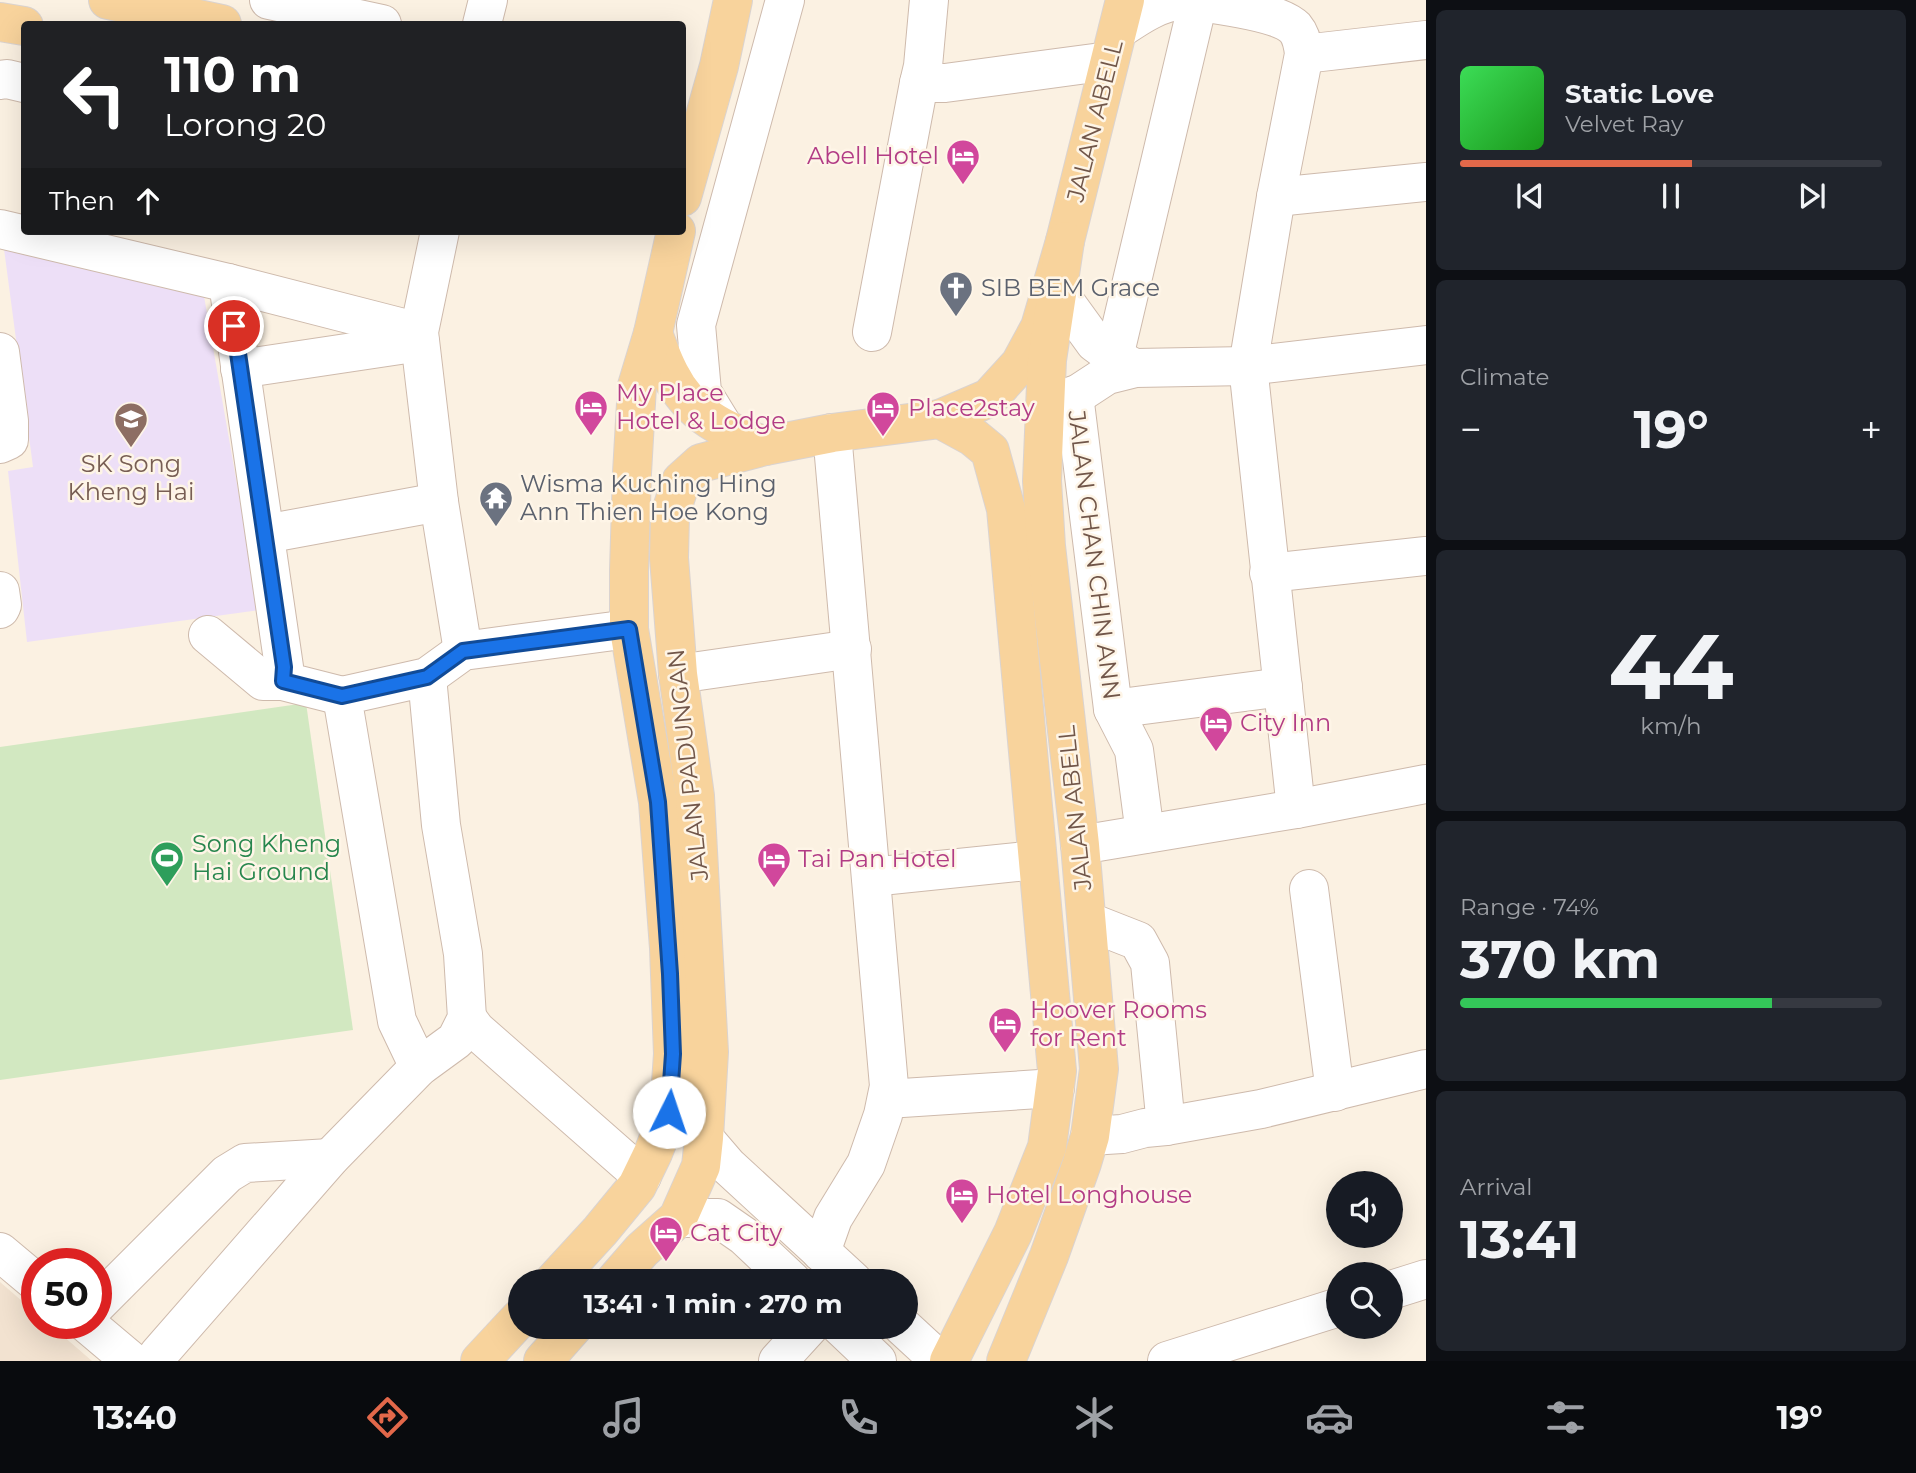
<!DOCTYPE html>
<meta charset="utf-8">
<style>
:root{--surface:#171b24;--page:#20242c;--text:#f1f3f6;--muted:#9ea1a6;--line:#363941;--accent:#e2684a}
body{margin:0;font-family:Montserrat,sans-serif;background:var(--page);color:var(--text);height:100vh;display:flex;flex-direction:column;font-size:26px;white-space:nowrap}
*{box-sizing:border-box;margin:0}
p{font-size:23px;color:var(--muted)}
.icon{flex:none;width:38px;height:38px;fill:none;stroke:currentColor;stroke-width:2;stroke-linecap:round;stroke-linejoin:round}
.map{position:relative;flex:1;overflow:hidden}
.panel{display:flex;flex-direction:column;gap:10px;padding:10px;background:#0d0f14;width:490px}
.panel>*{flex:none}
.top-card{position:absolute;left:21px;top:21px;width:665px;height:214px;border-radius:7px;box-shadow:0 7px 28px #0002;background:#202124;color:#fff;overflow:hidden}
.fabs{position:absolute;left:1326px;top:1171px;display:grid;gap:14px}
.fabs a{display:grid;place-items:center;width:77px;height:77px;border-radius:50%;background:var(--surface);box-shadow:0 7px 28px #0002;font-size:35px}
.speed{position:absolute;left:21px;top:1248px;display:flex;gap:14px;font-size:35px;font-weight:700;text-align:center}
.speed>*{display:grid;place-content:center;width:91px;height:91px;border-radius:50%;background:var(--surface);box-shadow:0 7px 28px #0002;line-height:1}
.speed .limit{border:10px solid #d22;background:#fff;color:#111}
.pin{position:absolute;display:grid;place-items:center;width:60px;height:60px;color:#fff;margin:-30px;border:4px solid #fff;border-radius:50%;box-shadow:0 2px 7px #0007}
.me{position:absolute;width:77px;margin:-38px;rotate:4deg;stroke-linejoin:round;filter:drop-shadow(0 0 5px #0008)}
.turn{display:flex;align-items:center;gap:24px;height:147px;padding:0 28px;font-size:32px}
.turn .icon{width:91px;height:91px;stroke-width:2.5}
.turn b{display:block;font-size:49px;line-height:60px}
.then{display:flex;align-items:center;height:66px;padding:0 28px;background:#0003;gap:14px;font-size:26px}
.big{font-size:52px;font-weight:700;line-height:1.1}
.panel .tile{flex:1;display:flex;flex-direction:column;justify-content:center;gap:10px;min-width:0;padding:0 24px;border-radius:10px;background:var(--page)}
.panel .dial{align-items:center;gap:0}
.dial b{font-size:91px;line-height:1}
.song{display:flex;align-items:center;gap:21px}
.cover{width:84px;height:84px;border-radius:10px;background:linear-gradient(135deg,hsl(130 70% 55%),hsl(120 70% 35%))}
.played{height:7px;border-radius:4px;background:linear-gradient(90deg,var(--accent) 55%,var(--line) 55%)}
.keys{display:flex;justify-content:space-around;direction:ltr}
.heat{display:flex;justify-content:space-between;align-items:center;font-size:38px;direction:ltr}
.charge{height:10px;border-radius:5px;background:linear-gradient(90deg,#34c759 74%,var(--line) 0)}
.trip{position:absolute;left:508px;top:1269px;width:410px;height:70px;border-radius:35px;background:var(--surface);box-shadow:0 7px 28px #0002;font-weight:700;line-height:70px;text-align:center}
.dock{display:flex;height:112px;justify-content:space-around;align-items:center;background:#090b0e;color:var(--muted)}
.dock .icon{width:49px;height:49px}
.dock .current{color:var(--accent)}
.dock b{font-size:32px;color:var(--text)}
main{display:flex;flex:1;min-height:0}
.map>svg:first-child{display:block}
</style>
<main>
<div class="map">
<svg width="1426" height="1361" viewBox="0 0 1426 1361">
<rect width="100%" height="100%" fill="#fbf1e2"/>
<!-- residential -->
<polygon fill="#f2e2d0" points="0,1282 37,1314 37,1323 48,1323 92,1361 0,1361"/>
<!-- education -->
<polygon fill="#eddff7" points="2,234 201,279 259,610 27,642 8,471 33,467"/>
<!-- pitch -->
<polygon fill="#d2e8c1" points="306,703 353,1030 0,1080 0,747"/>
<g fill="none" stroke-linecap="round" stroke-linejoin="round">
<!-- minor casing -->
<g stroke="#cebaac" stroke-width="40">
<g id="minor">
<polyline points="269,0 382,24"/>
<polyline points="929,0 923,66 919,83 945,83 1109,61"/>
<path d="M1188 0C1214 5 1277 10 1295 28 1301 35 1303 45 1304 54L1276 197 1248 366 1296 809"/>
<polyline points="482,24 488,0"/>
<path d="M1118 30C1139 16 1157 3 1183 0"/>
<polyline points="1304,54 1426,40"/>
<polyline points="0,80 7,79 24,83"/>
<polyline points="1276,197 1426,182"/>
<polyline points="0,229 228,283 419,332"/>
<polyline points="440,231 419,332 439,502 463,651"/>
<polyline points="228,283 284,667 283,681 342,696"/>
<polyline points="1058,292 1095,343 1114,357 1134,368"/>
<polyline points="872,332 919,83"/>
<polyline points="0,352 9,421 9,440 0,444"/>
<polyline points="1114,357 1198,2"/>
<polyline points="240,369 420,342"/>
<polyline points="1074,395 1113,709 1134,750 1145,834"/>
<polyline points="1055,409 1107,375 1135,368 1248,366 1426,345"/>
<polyline points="726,431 702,392 696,325 785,0"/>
<polyline points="265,534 439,502"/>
<polyline points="1269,573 1426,556"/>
<polyline points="0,591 2,605 0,609"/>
<polyline points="208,635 263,681 283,681"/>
<polyline points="678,674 852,649"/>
<polyline points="1113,709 1283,687"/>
<polyline points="1080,845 1296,809 1426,784"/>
<polyline points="871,877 1037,860"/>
<polyline points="1309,889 1335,1092"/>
<polyline points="1087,921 1138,941 1150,963 1166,1126"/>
<polyline points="467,1018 476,1030 642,1176"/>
<polyline points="419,1067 397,1021 342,696 427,677 463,651 629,629"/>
<polyline points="887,1099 1055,1088"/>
<polyline points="1090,1136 1122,1134 1145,1128 1166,1126 1261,1109 1426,1069"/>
<polyline points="704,1138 728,1166 853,1281"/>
<polyline points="678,1218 718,1218 744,1236 792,1281"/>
<polyline points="0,1252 37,1283"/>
<polyline points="821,1252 833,1218 866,1164 883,1115 889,1086 832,433"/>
<polyline points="1391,1290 1426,1279"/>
<polyline points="96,1305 227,1174 245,1163 330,1158"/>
<polyline points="86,1323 130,1360"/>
<polyline points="840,1326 877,1361"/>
<polyline points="902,1326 940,1361"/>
<polyline points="158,1355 330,1158 419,1067 456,1040 467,1018 463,954 441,825 427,677"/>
<polyline points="778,1361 810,1326"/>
<polyline points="1167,1361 1339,1307"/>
</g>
</g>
<!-- major casing -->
<g stroke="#dad3d0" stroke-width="40">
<g id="major">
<polyline points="108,0 222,24"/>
<polyline points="0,22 24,26"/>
<polyline points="682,197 719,66 733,0"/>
<path d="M653 333C658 347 663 361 670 374 691 416 724 430 765 446"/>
<polyline points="940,419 989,398 1020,364 1040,327 1065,241 1125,0"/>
<polyline points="554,1281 600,1231 637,1186 653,1153 669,1112 673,1054 669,948 658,802 629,629 629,570 632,473 637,386 653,333 676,231"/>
<polyline points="615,1281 642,1250 678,1218 701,1166 704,1138 709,1052 695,796 678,674 669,558 670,515 681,481 701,463 765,446 832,433 940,419 973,437 990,451 1006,509 1057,1071 1047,1147 1013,1233 949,1361"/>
<polyline points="480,1361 520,1318"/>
<polyline points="543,1361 574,1326"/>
<polyline points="1006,1361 1049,1256 1082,1163 1090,1136 1099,1069 1080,845 1046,546 1042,481 1047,360 1065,241"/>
</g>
</g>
<!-- minor -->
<use href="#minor" stroke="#fff" stroke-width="38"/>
<!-- major -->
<use href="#major" stroke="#f8d39c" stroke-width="38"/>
</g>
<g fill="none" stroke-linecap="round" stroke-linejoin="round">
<!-- route casing -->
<g stroke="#114b97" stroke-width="18">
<polyline id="route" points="234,326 284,667 283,681 342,696 427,677 463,651 629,629 658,802 670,974 673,1054 669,1112"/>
</g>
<!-- route -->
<use href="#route" stroke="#1a73e8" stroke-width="12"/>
</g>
<!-- icons -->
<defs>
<g id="hotel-pin" transform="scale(1.75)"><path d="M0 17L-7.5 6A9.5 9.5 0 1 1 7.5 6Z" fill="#d1479c" stroke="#fef5e7"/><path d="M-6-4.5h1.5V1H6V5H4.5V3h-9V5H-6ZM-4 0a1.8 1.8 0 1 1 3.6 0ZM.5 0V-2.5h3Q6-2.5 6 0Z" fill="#fff"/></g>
<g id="church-pin" transform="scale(1.75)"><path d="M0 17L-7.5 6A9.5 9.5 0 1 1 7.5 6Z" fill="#6b7280" stroke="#fef5e7"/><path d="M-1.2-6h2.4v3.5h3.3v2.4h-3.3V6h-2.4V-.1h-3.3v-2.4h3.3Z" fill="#fff"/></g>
<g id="school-pin" transform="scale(1.75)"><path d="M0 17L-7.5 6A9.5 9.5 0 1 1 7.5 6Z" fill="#8d6e63" stroke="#fef5e7"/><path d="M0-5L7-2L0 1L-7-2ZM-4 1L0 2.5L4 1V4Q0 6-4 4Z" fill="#fff"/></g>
<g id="temple-pin" transform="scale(1.75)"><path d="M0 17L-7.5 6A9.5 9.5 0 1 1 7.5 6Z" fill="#6b7280" stroke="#fef5e7"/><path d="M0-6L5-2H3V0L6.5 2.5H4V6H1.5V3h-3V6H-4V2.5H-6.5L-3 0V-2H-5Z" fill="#fff"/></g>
<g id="stadium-pin" transform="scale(1.75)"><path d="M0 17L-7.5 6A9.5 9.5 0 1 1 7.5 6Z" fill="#2e9e5b" stroke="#fef5e7"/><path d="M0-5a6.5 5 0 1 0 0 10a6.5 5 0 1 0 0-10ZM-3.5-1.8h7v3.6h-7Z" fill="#fff"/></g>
</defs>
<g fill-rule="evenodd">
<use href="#hotel-pin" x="963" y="156"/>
<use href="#church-pin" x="956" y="288"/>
<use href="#hotel-pin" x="591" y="407"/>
<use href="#hotel-pin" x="883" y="408"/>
<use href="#school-pin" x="131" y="419"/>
<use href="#temple-pin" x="496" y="498"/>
<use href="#hotel-pin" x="1216" y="723"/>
<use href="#stadium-pin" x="167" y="858"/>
<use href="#hotel-pin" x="774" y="859"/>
<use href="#hotel-pin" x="1005" y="1024"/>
<use href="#hotel-pin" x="962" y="1195"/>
<use href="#hotel-pin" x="666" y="1233"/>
</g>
<g text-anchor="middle" stroke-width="5" stroke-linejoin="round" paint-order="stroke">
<!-- street labels -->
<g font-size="24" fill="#715649" stroke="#fef5e7">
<text transform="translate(1095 121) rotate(-76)" y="8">JALAN ABELL</text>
<text transform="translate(1094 555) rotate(83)" y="8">JALAN CHAN CHIN ANN</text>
<text transform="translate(688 765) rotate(-96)" y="8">JALAN PADUNGAN</text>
<text transform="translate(1075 808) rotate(-96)" y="8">JALAN ABELL</text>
</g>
<!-- hotel labels -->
<g font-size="24" fill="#b23c85" stroke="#fef5e7" text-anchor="start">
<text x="939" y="164" text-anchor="end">Abell Hotel</text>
<text x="616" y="401">My Place<tspan x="616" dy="28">Hotel &amp; Lodge</tspan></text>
<text x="908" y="416">Place2stay</text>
<text x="1240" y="731">City Inn</text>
<text x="798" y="867">Tai Pan Hotel</text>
<text x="1030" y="1018">Hoover Rooms<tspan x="1030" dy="28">for Rent</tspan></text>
<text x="986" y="1203">Hotel Longhouse</text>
<text x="690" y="1241">Cat City</text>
</g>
<!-- worship labels -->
<g font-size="24" fill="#5b616d" stroke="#fef5e7" text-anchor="start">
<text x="981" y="296">SIB BEM Grace</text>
<text x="520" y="492">Wisma Kuching Hing<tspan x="520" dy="28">Ann Thien Hoe Kong</tspan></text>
</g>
<!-- education labels -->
<g font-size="24" fill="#785e54" stroke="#fef5e7">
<text x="131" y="472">SK Song<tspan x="131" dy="28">Kheng Hai</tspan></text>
</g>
<!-- leisure labels -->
<g font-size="24" fill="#27864d" stroke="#fef5e7" text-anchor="start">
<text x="192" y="852">Song Kheng<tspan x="192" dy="28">Hai Ground</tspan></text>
</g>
</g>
</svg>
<div class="fabs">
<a><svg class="icon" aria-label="sound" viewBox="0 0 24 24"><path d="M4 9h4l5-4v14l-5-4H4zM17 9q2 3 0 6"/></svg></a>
<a><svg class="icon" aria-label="search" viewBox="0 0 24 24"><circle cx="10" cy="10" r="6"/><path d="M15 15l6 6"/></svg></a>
</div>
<div class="speed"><div class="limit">50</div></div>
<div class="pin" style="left:234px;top:326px;background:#d93025"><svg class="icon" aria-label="arrive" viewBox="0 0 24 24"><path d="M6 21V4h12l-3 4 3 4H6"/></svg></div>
<svg class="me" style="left:669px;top:1112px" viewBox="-20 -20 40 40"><circle r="19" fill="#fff"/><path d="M0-13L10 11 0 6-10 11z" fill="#1a73e8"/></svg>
<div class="trip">13:41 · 1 min · 270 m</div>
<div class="top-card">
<div class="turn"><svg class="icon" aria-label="left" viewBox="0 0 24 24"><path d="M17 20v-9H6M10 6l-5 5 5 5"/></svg><div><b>110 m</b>Lorong 20</div></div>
<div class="then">Then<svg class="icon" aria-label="ahead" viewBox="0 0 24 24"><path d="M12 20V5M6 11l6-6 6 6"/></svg></div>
</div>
</div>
<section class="panel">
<div class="tile">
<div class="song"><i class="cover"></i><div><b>Static Love</b><p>Velvet Ray</p></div></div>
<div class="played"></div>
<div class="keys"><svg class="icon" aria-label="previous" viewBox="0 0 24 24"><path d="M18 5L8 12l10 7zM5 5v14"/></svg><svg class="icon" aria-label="pause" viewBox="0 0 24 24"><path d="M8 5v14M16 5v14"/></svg><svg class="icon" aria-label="next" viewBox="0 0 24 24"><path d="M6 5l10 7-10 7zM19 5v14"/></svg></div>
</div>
<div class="tile"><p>Climate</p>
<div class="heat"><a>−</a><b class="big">19°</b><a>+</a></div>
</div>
<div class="tile dial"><b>44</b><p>km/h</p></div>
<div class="tile"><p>Range · 74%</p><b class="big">370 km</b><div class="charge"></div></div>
<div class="tile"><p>Arrival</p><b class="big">13:41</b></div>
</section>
</main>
<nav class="dock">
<b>13:40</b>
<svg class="icon current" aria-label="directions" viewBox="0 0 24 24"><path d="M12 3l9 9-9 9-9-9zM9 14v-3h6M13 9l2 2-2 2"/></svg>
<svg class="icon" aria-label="music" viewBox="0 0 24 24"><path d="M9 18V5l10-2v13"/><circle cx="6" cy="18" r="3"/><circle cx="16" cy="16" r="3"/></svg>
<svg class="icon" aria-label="phone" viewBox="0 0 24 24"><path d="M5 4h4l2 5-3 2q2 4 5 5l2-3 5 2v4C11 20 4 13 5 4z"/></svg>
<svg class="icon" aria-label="climate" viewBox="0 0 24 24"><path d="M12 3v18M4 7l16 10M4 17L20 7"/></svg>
<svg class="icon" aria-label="car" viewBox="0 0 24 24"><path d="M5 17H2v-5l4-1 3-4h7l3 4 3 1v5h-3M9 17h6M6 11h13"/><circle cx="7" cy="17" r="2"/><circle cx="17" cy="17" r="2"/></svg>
<svg class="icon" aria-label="filters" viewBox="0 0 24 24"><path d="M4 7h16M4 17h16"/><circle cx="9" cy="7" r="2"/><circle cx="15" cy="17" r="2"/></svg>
<b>19°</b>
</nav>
